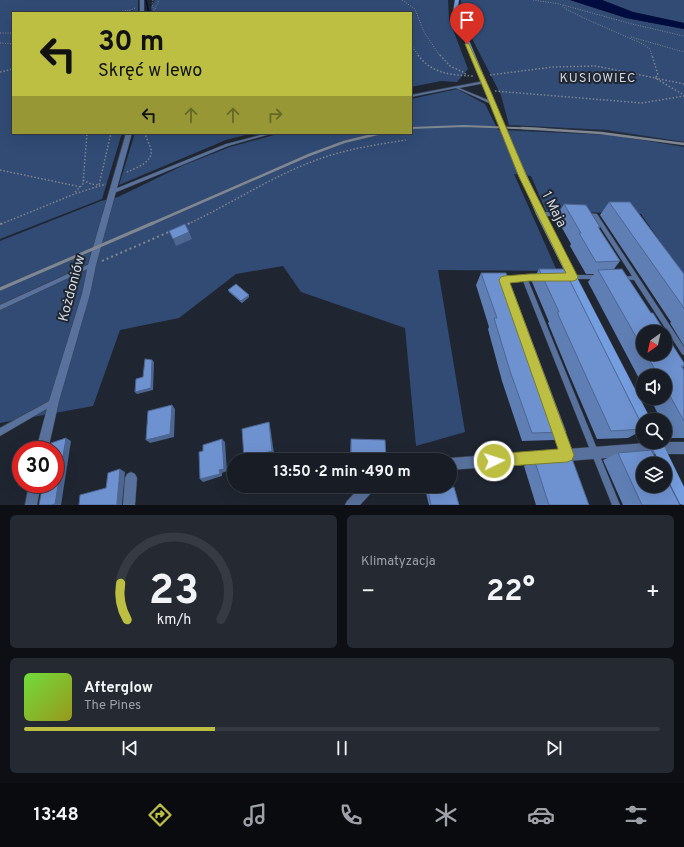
<!DOCTYPE html>
<html lang="pl">
<meta charset="utf-8">
<style>
:root{--surface:#171c25;--page:#242932;--text:#f1f3f6;--muted:#9ea1a7;--line:#363a42;--accent:#bdbf43}
body{margin:0;font-family:Overpass,sans-serif;background:var(--page);color:var(--text);height:100vh;display:flex;flex-direction:column;font-size:15px;white-space:nowrap}
*{box-sizing:border-box;margin:0}
p{font-size:13px;color:var(--muted)}
.icon{flex:none;width:22px;height:22px;fill:none;stroke:currentColor;stroke-width:2;stroke-linecap:round;stroke-linejoin:round}
.map{position:relative;height:505px;overflow:hidden}
.side{display:flex;flex-direction:column;gap:10px;padding:10px;background:#0d0f14;flex:1}
.side>*{flex:none}
.guide{position:absolute;left:12px;top:12px;width:400px;height:122px;border-radius:0px;box-shadow:0 4px 16px #0002,0 0 0 1px var(--line);background:#bdbf43;color:#111;overflow:hidden}
.needle{width:26px;rotate:213deg}
.controls{position:absolute;left:636px;top:325px;display:grid;gap:8px}
.controls a{display:grid;place-items:center;width:36px;height:36px;border-radius:50%;background:var(--surface);box-shadow:0 4px 16px #0002,0 0 0 1px var(--line);font-size:20px}
.speed{position:absolute;left:12px;top:441px;display:flex;gap:8px;font-size:20px;font-weight:700;text-align:center}
.speed>*{display:grid;place-content:center;width:52px;height:52px;border-radius:50%;background:var(--surface);box-shadow:0 4px 16px #0002,0 0 0 1px var(--line);line-height:1}
.speed .limit{border:6px solid #d22;background:#fff;color:#111}
.pin{position:absolute;display:grid;place-items:center;width:34px;height:34px;color:#fff;margin:-41px -17px;border-radius:50% 50% 50% 0;rotate:-45deg;box-shadow:0 0 4px #0007}
.pin .icon{rotate:45deg}
.me{position:absolute;width:44px;margin:-22px;rotate:86deg;stroke-linejoin:round;filter:drop-shadow(0 0 3px #0008)}
.turn{display:flex;align-items:center;gap:14px;height:84px;padding:0 20px;font-size:18px}
.turn .icon{width:52px;height:52px;stroke-width:2.5}
.turn b{display:block;font-size:28px;line-height:34px}
.lanes{display:flex;align-items:center;height:38px;padding:0 20px;background:#0003;justify-content:center;gap:20px;direction:ltr}
.lanes .off{opacity:.35}
.big{font-size:30px;font-weight:700;line-height:1.1}
.side .tile{flex:1;display:flex;flex-direction:column;justify-content:center;gap:6px;min-width:0;padding:0 14px;border-radius:6px;background:var(--page)}
.side .dial{align-items:center;gap:0}
.dial svg{height:104px;overflow:visible;fill:none;stroke:var(--line);stroke-width:7;stroke-linecap:round;text-anchor:middle}
.dial text{fill:var(--text);stroke:none}
.song{display:flex;align-items:center;gap:12px}
.cover{width:48px;height:48px;border-radius:6px;background:linear-gradient(135deg,hsl(100 70% 55%),hsl(60 70% 35%))}
.played{height:4px;border-radius:2px;background:linear-gradient(90deg,var(--accent) 30%,var(--line) 30%)}
.keys{display:flex;justify-content:space-around;direction:ltr}
.heat{display:flex;justify-content:space-between;align-items:center;font-size:22px;direction:ltr}
.side .tiles{flex:1;display:grid;gap:10px;grid-template-columns:1fr 1fr}
.tile:last-child{grid-column:span 2}
.trip{position:absolute;left:227px;top:453px;width:230px;height:40px;border-radius:20px;background:var(--surface);box-shadow:0 4px 16px #0002,0 0 0 1px var(--line);font-weight:700;line-height:40px;text-align:center}
.tab-bar{display:flex;height:64px;justify-content:space-around;align-items:center;background:#090b0f;color:var(--muted)}
.tab-bar .icon{width:28px;height:28px}
.tab-bar .on{color:var(--accent)}
.tab-bar b{font-size:18px;color:var(--text)}
.map>svg:first-child{display:block}
</style>
<div class="map">
<svg width="684" height="505" viewBox="0 0 684 505">
<rect width="100%" height="100%" fill="#1f2631"/>
<!-- built -->
<polygon fill="#232d3e" points="509,125 607,130 684,142 684,147 612,135 510,131"/>
<!-- green -->
<g fill="#314b75">
<polygon points="0,0 138,0 138,13 13,13 13,133 122,133 102,199 0,239"/>
<polygon points="155,0 448,0 449,19 468,69 457,82 441,81 411,87 411,13 152,13 151,7"/>
<polygon points="461,0 570,0 626,18 684,29 684,142 607,130 509,125 501,95 460,15"/>
<polygon points="602,0 684,0 684,23 633,12"/>
<polygon points="457,89 485,104 498,130 612,135 684,147 684,276 641,214 546,211 531,176 514,174 557,271 438,270 465,432 416,446 405,328 301,292 283,266 236,274 179,318 120,330 93,406 0,423 0,241 101,201 118,197 184,165 230,147 281,133 411,133 411,99"/>
<polygon points="135,133 253,133 226,140 119,185"/>
</g>
<!-- water -->
<polygon fill="#000b3e" points="570,0 602,0 633,12 684,23 684,29 626,18"/>
<g fill="none" stroke-linecap="round" stroke-linejoin="round">
<!-- stream -->
<g stroke="#000b3e" stroke-width="1.5">
<polyline points="146,0 149,13"/>
<polyline points="132,11 132,13"/>
</g>
<!-- service casing -->
<g stroke="#3b424d" stroke-width="1">
<g id="service">
<polygon points="484,81 486,82 485,83 459,88 493,102 493,104 491,104 456,88 411,97 411,95"/>
<polygon points="268,133 274,133 228,146 114,193 112,193 110,192 110,191 226,144"/>
<polygon points="540,212 564,212 566,214 564,216 540,216 538,214"/>
<polygon points="586,213 597,214 684,347 684,355 682,354 634,280 620,279 619,278 620,277 632,276 594,217 584,216 584,214"/>
<polygon points="92,263 94,264 95,265 94,266 0,310 0,305"/>
<polygon points="540,275 542,276 543,277 542,278 528,280 620,505 612,505 523,281 508,282 507,284 503,284 501,280 502,278 504,278"/>
<polygon points="570,275 598,275 600,276 601,277 600,278 598,279 570,279 568,278 567,277 568,276"/>
<polygon points="53,399 55,400 56,402 55,404 0,436 0,428"/>
<polygon points="558,427 560,429 571,455 570,458 567,459 564,458 554,431"/>
</g>
</g>
<!-- minor casing -->
<g stroke="#3b424d" stroke-width="1">
<g id="minor">
<rect x="140" y="0" width="4" height="13"/>
<polygon points="126,133 132,133 96,265 90,294 59,401 48,450 36,450 49,401 82,294 88,265"/>
<polygon points="659,442 684,442 684,454 659,454 450,470 450,460 446,460 450,458"/>
<polygon points="131,472 135,474 137,478 135,505 123,505 125,478 127,474"/>
<polygon points="29,484 41,484 37,505 25,505"/>
<polygon points="361,486 376,486 374,490 360,505 345,505 347,501"/>
</g>
</g>
<!-- secondary casing -->
<g stroke="#3b424d" stroke-width="1">
<g id="secondary">
<polygon points="455,0 459,0 457,12 502,119 501,120 496,119 453,12"/>
<polygon points="508,138 511,140 544,214 649,416 651,420 643,420 643,425 641,424 536,214 505,140"/>
<polygon points="650,442 662,442 684,487 684,505 680,504 665,474 665,464 660,464"/>
</g>
</g>
<!-- path-far2 -->
<g stroke="#7f858e" stroke-width="1" stroke-dasharray="1 1.5" stroke-linecap="butt">
<polyline points="153,0 152,4 155,13"/>
<polyline points="402,0 415,9 424,32 440,56"/>
<polyline points="533,0 560,4 566,9 586,19 643,44 650,49 652,56"/>
<polyline points="563,5 632,24 684,36"/>
<polyline points="155,9 159,0"/>
<polyline points="340,12 377,13"/>
<polyline points="110,13 130,10"/>
<polyline points="129,13 130,10 135,8"/>
<polyline points="0,33 13,33"/>
<polyline points="631,37 684,52"/>
<polyline points="0,43 13,44"/>
<polyline points="411,45 419,56"/>
</g>
<!-- path-far1 -->
<g stroke="#7f858e" stroke-width="1.5" stroke-dasharray="1.5 2" stroke-linecap="butt">
<path d="M418 55C432 74 451 75 473 76"/>
<polyline points="440,55 450,66 465,73 466,76"/>
<polyline points="0,72 13,69"/>
<polyline points="490,75 553,67 596,66 655,78 658,75 652,55"/>
<polyline points="684,84 655,78 684,95"/>
<polyline points="495,91 642,103 684,96"/>
<polyline points="0,170 81,187"/>
<path d="M127 172C136 168 154 162 151 149 149 143 146 138 145 133"/>
<polyline points="83,180 91,184 99,185 111,133"/>
<polyline points="75,192 83,184 87,133"/>
<polyline points="1,224 77,193 106,184"/>
<path d="M188 224C235 202 278 172 328 156 354 148 380 144 406 140"/>
</g>
<!-- path -->
<g stroke="#7f858e" stroke-width="2" stroke-dasharray="2 3" stroke-linecap="butt">
<polyline points="0,224 3,223"/>
<polyline points="183,226 190,223"/>
<polyline points="102,261 171,231"/>
</g>
<!-- service -->
<use href="#service" fill="#59729d" fill-rule="evenodd"/>
<!-- minor -->
<use href="#minor" fill="#59729d" fill-rule="evenodd"/>
<!-- secondary -->
<use href="#secondary" fill="#759ee1" fill-rule="evenodd"/>
<!-- rail-far2 -->
<polyline stroke="#818790" stroke-width="2" points="411,128 464,126 545,129"/>
<!-- rail-far1 -->
<g stroke="#818790" stroke-width="2.5">
<polyline points="522,128 601,133 684,144"/>
<polyline points="151,224 309,155 344,142 381,133"/>
</g>
<!-- rail -->
<polyline stroke="#818790" stroke-width="3" points="0,289 153,223"/>
<!-- secondary-bridge-far1 casing -->
<g stroke="#3b424d" stroke-width="5.5" stroke-linecap="butt">
<polyline id="secondary-bridge-far1" points="499,119 503,129"/>
</g>
<!-- secondary-bridge casing -->
<g stroke="#3b424d" stroke-width="8" stroke-linecap="butt">
<polyline id="secondary-bridge" points="503,128 508,140"/>
</g>
<!-- secondary-bridge-far1 -->
<use href="#secondary-bridge-far1" stroke="#759ee1" stroke-width="5"/>
<!-- secondary-bridge -->
<use href="#secondary-bridge" stroke="#759ee1" stroke-width="6"/>
</g>
<!-- wall -->
<g fill="#5f7eb3">
<polygon points="609,202 684,274 684,346 670,323 671,322 600,215"/>
<polygon points="564,204 600,227 599,229 620,261 614,269 643,332 643,354 665,354 684,363 684,367 683,367 684,370 684,438 671,438 665,427 665,420 661,420 650,398 665,398 665,376 643,376 643,386 588,282 594,274 586,274 570,246 571,244 556,217"/>
<polygon points="539,269 643,427 643,430 628,438 597,439 569,374 548,323 549,322 532,282"/>
<polygon points="481,273 566,432 554,440 522,441 502,381 488,329 489,327 476,285"/>
<polygon points="228,290 249,297 242,303 229,292"/>
<polygon points="351,439 386,456 385,458 350,458"/>
<polygon points="618,453 680,505 623,505 603,460"/>
<polygon points="534,459 589,505 536,505 524,466"/>
<polygon points="428,491 459,505 429,505 426,493"/>
</g>
<!-- shaded-wall -->
<g fill="#4d6692">
<polygon points="189,232 192,239 176,246 173,239"/>
<polygon points="249,295 249,297 242,303 241,301"/>
<polygon points="152,360 154,362 153,390 137,394 135,392 151,388"/>
<polygon points="172,405 175,409 174,437 150,443 146,440"/>
<polygon points="269,422 270,426 274,453 248,460 245,460 244,458"/>
<polygon points="66,438 71,441 61,505 51,505"/>
<polygon points="222,439 225,442 227,471 222,473 222,476 203,482 200,479 219,470"/>
<polygon points="120,469 125,472 122,505 117,505 117,503"/>
</g>
<!-- building -->
<g fill="#6e92d0" stroke="#4d6692">
<polygon points="609,202 630,202 684,274 684,308"/>
<polygon points="564,204 586,205 600,227 598,227 620,261 596,262 579,233 581,233"/>
<polygon points="185,224 189,232 173,239 169,231"/>
<polygon points="539,269 564,269 643,427 643,429 611,431 580,363 557,312 559,312"/>
<polygon points="622,269 651,313 653,313 665,332 643,332 643,349 598,270"/>
<polygon points="481,273 506,273 566,432 532,433 510,371 494,318 497,318"/>
<polygon points="236,284 249,295 241,301 228,290"/>
<polygon points="665,333 684,363 684,366 681,366 684,370 684,421 665,387 665,376 659,376 646,354 665,354"/>
<polygon points="145,359 152,360 151,388 135,392 136,379 143,377"/>
<polygon points="172,405 170,434 146,440 148,411"/>
<polygon points="269,422 272,451 244,458 242,429"/>
<polygon points="66,438 55,504 51,505 39,505 43,484 55,484 55,450 49,450 51,443"/>
<polygon points="222,439 224,469 219,470 220,474 200,479 199,452 203,451 203,445"/>
<polygon points="351,439 385,440 386,456 351,456"/>
<polygon points="651,450 659,464 643,464 643,486 665,486 665,476 680,505 642,505 618,453"/>
<polygon points="571,456 589,505 549,505 534,459"/>
<polygon points="120,469 117,503 117,505 79,505 80,495 106,488 108,473"/>
<polygon points="454,487 459,505 431,505 428,491"/>
</g>
<!-- route -->
<polygon fill="#bdbf43" stroke="#7b7c2c" points="467,43 469,44 491,92 527,177 578,277 576,280 573,281 529,281 510,283 574,455 572,460 567,462 494,467 489,465 487,461 489,456 494,454 558,449 499,280 501,277 504,276 529,274 566,273 519,177 485,92 465,44"/>
<g text-anchor="middle" stroke-width="4" stroke-linejoin="round" paint-order="stroke">
<!-- far-neighbourhood labels -->
<g font-size="13" letter-spacing="1" fill="#d1d6dd" stroke="#1f2631">
<text x="598" y="82">KUSIOWIEC</text>
</g>
<!-- street labels -->
<g font-size="14" fill="#d1d6dd" stroke="#1f2631">
<text transform="translate(555 209) rotate(63)" y="5">1 Maja</text>
<text transform="translate(71 288) rotate(-75)" y="5">Kożdoniów</text>
</g>
</g>
</svg>
<div class="controls">
<a><svg class="needle" viewBox="-14 -14 28 28"><path d="M0-13l5 13h-10z" fill="#e53935"/><path d="M0 13l5-13h-10z" fill="#9ea1a7"/></svg></a>
<a><svg class="icon" aria-label="sound" viewBox="0 0 24 24"><path d="M4 9h4l5-4v14l-5-4H4zM17 9q2 3 0 6"/></svg></a>
<a><svg class="icon" aria-label="search" viewBox="0 0 24 24"><circle cx="10" cy="10" r="6"/><path d="M15 15l6 6"/></svg></a>
<a><svg class="icon" aria-label="layers" viewBox="0 0 24 24"><path d="M12 4l9 5-9 5-9-5zM3 14l9 5 9-5"/></svg></a>
</div>
<div class="speed"><div class="limit">30</div></div>
<div class="pin" style="left:467px;top:44px;background:#d93025"><svg class="icon" aria-label="arrive" viewBox="0 0 24 24"><path d="M6 21V4h12l-3 4 3 4H6"/></svg></div>
<svg class="me" style="left:494px;top:461px" viewBox="-20 -20 40 40"><circle r="17" fill="#bdbf43" stroke="#fff" stroke-width="3"/><path d="M0-11L8 9 0 5-8 9z" fill="#fff"/></svg>
<div class="trip">13:50 · 2 min · 490 m</div>
<div class="guide">
<div class="turn"><svg class="icon" aria-label="left" viewBox="0 0 24 24"><path d="M17 20v-9H6M10 6l-5 5 5 5"/></svg><div><b>30 m</b>Skręć w lewo</div></div>
<div class="lanes"><svg class="icon" aria-label="left" viewBox="0 0 24 24"><path d="M17 20v-9H6M10 6l-5 5 5 5"/></svg><svg class="icon off" aria-label="ahead" viewBox="0 0 24 24"><path d="M12 20V5M6 11l6-6 6 6"/></svg><svg class="icon off" aria-label="ahead" viewBox="0 0 24 24"><path d="M12 20V5M6 11l6-6 6 6"/></svg><svg class="icon off" aria-label="right" viewBox="0 0 24 24"><path d="M7 20v-9h11M14 6l5 5-5 5"/></svg></div>
</div>
</div>
<section class="side">
<div class="tiles">
<div class="tile dial"><svg viewBox="0 0 100 80">
<path d="M14 69A42 42 0 1 1 86 69"/>
<path d="M14 69A42 42 0 0 1 9 41" stroke="#bdbf43"/>
<text x="50" y="56" font-size="32" font-weight="700">23</text>
<text x="50" y="72" font-size="11">km/h</text>
</svg></div>
<div class="tile"><p>Klimatyzacja</p>
<div class="heat"><a>−</a><b class="big">22°</b><a>+</a></div>
</div>
<div class="tile">
<div class="song"><i class="cover"></i><div><b>Afterglow</b><p>The Pines</p></div></div>
<div class="played"></div>
<div class="keys"><svg class="icon" aria-label="previous" viewBox="0 0 24 24"><path d="M18 5L8 12l10 7zM5 5v14"/></svg><svg class="icon" aria-label="pause" viewBox="0 0 24 24"><path d="M8 5v14M16 5v14"/></svg><svg class="icon" aria-label="next" viewBox="0 0 24 24"><path d="M6 5l10 7-10 7zM19 5v14"/></svg></div>
</div>
</div>
</section>
<nav class="tab-bar">
<b>13:48</b>
<svg class="icon on" aria-label="directions" viewBox="0 0 24 24"><path d="M12 3l9 9-9 9-9-9zM9 14v-3h6M13 9l2 2-2 2"/></svg>
<svg class="icon" aria-label="music" viewBox="0 0 24 24"><path d="M9 18V5l10-2v13"/><circle cx="6" cy="18" r="3"/><circle cx="16" cy="16" r="3"/></svg>
<svg class="icon" aria-label="phone" viewBox="0 0 24 24"><path d="M5 4h4l2 5-3 2q2 4 5 5l2-3 5 2v4C11 20 4 13 5 4z"/></svg>
<svg class="icon" aria-label="climate" viewBox="0 0 24 24"><path d="M12 3v18M4 7l16 10M4 17L20 7"/></svg>
<svg class="icon" aria-label="car" viewBox="0 0 24 24"><path d="M5 17H2v-5l4-1 3-4h7l3 4 3 1v5h-3M9 17h6M6 11h13"/><circle cx="7" cy="17" r="2"/><circle cx="17" cy="17" r="2"/></svg>
<svg class="icon" aria-label="filters" viewBox="0 0 24 24"><path d="M4 7h16M4 17h16"/><circle cx="9" cy="7" r="2"/><circle cx="15" cy="17" r="2"/></svg>
</nav>
